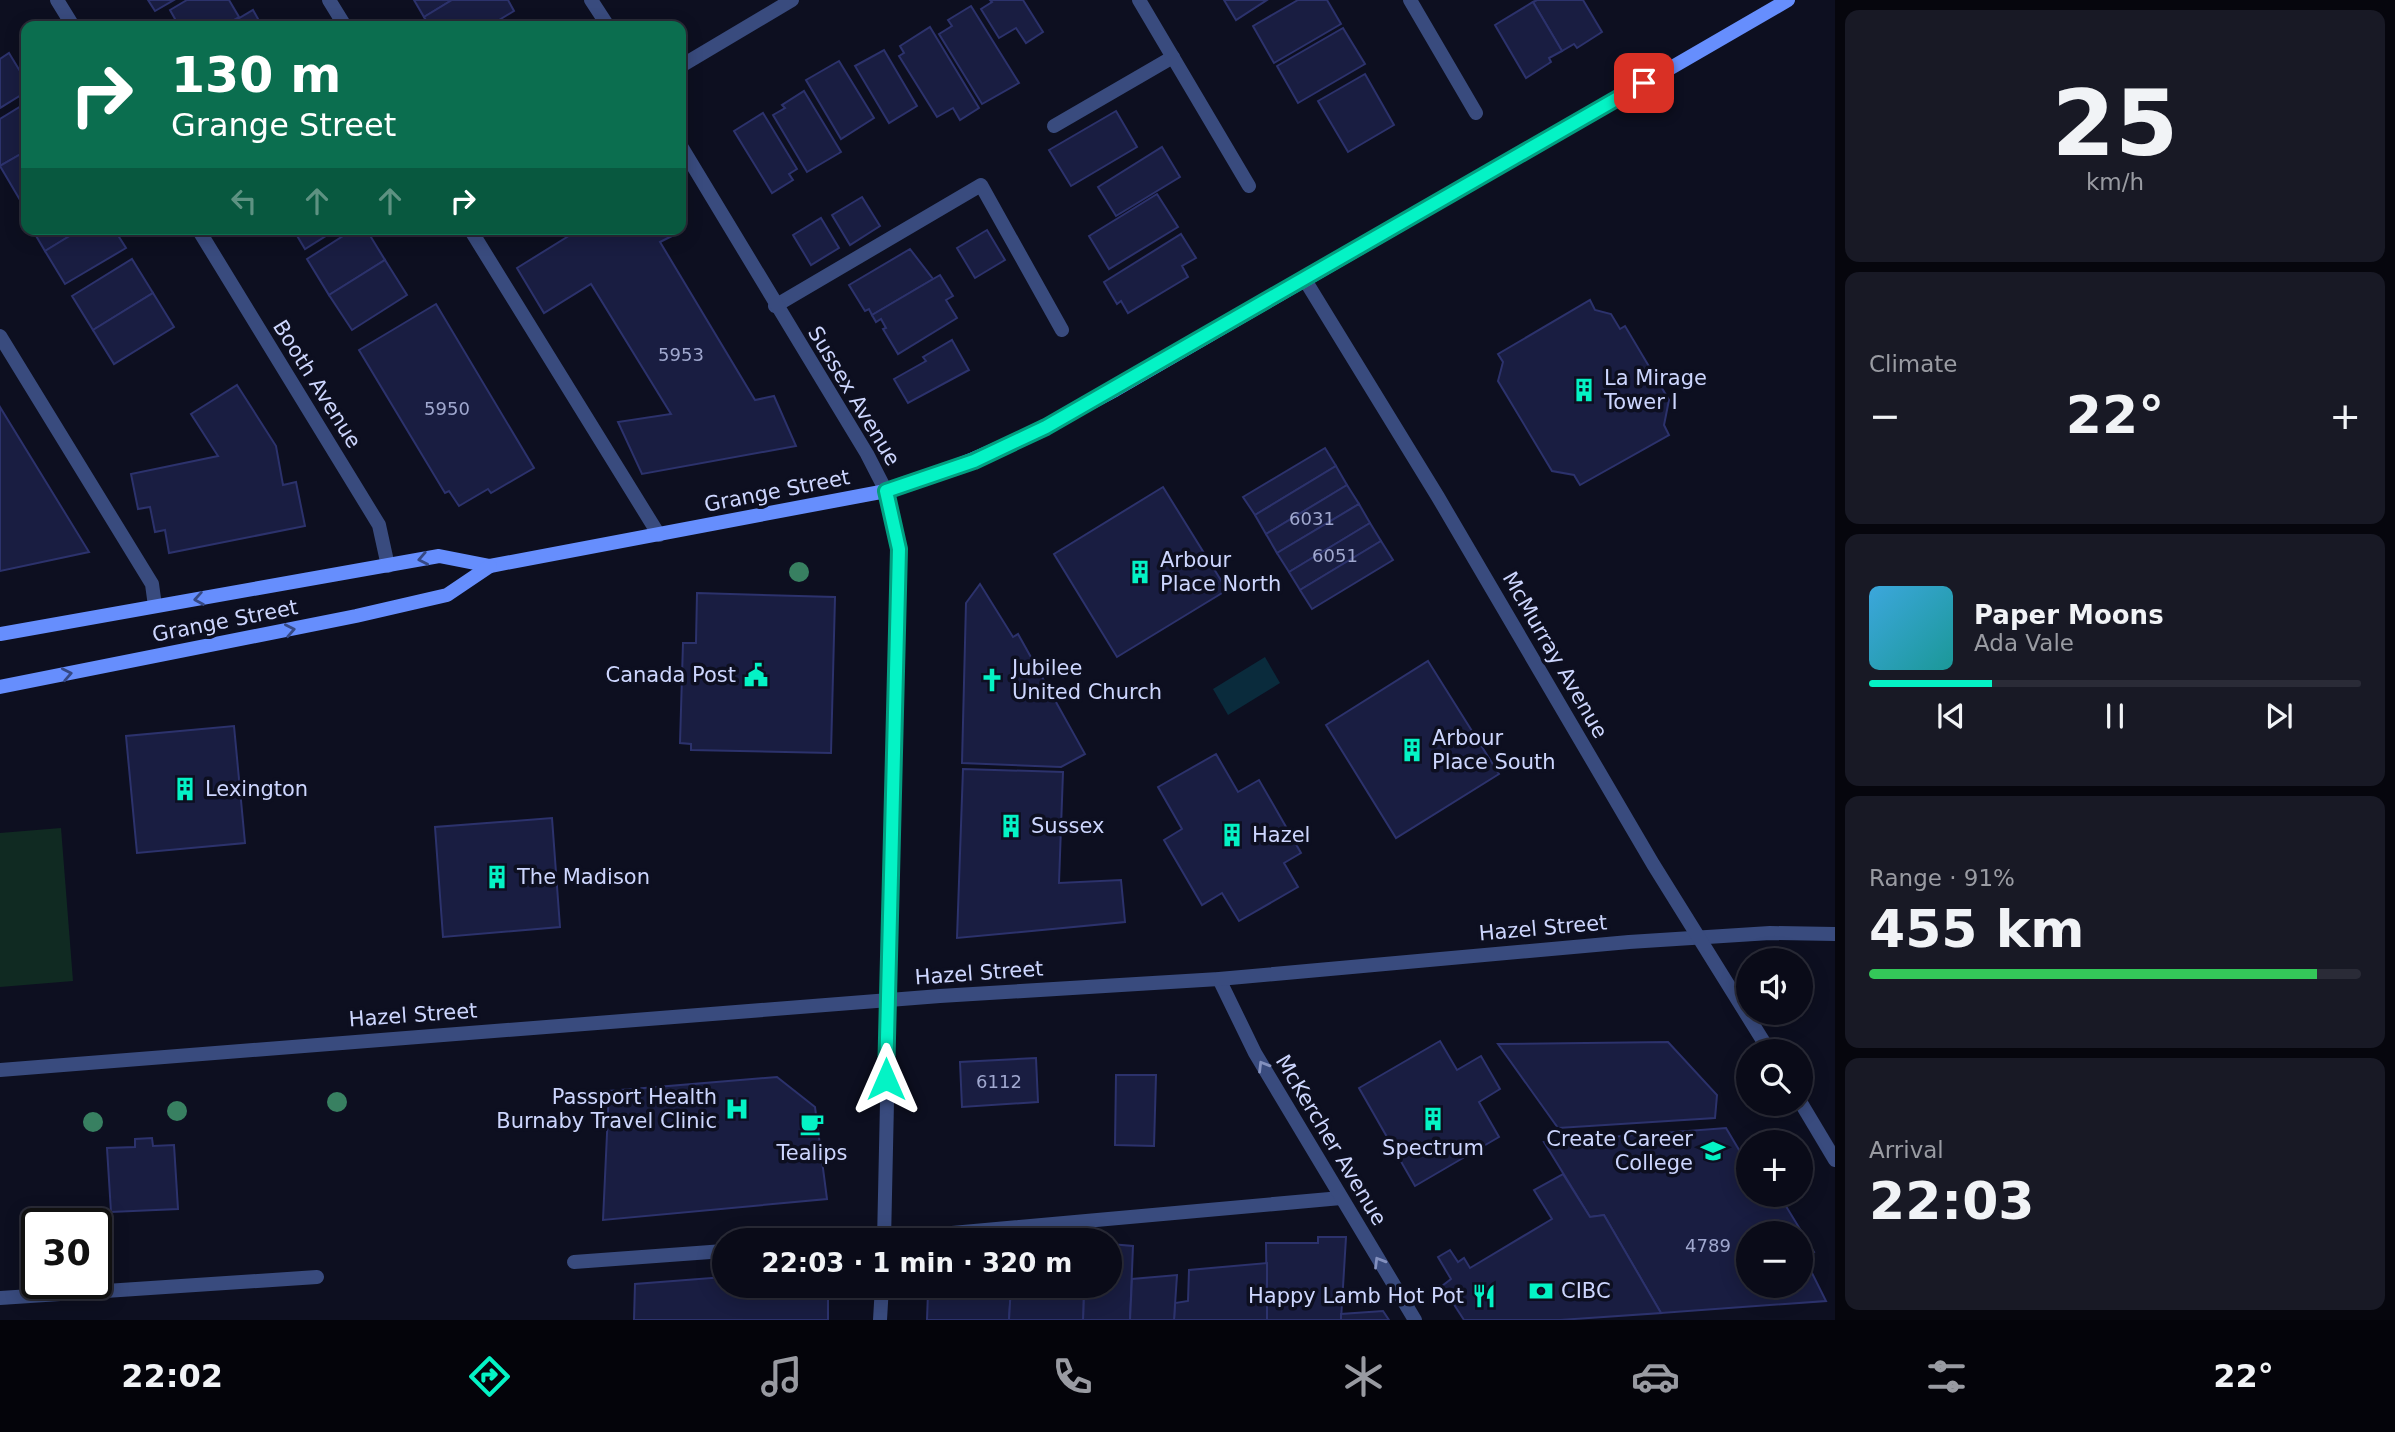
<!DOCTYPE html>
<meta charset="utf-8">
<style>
:root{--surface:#0a0b18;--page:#181925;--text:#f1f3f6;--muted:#999ba2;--line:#2a2b37;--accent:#04f3c5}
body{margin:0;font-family:"DejaVu Sans",sans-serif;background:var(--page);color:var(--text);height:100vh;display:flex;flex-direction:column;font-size:26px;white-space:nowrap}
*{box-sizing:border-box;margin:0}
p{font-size:23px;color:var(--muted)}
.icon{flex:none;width:38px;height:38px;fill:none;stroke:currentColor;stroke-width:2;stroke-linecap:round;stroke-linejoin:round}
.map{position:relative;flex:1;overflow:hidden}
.side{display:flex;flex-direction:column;gap:10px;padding:10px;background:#06060d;width:560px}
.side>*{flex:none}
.hud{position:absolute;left:21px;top:21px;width:665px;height:214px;border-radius:14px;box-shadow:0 4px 18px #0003,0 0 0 2px var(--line);background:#0b6e4f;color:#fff;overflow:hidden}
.controls{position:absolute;left:1736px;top:948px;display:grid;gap:14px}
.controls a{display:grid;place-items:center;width:77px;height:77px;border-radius:50%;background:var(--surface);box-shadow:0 4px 18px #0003,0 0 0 2px var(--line);font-size:35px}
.speed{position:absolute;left:21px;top:1208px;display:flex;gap:14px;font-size:35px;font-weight:700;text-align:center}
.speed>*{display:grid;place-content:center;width:91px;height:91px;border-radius:50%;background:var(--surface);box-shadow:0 4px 18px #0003,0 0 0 2px var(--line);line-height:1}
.speed .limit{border:4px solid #111;border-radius:10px;background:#fff;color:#111}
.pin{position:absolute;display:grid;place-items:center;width:60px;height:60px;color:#fff;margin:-30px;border-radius:14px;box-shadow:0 4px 10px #0006}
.me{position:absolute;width:77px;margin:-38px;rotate:0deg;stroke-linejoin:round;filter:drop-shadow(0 0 5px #0008)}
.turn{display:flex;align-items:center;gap:24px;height:147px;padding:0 35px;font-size:32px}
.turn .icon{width:91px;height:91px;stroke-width:2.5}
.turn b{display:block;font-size:49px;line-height:60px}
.lanes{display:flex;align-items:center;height:66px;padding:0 35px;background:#0003;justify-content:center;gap:35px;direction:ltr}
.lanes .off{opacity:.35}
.big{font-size:52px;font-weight:700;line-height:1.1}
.side .widget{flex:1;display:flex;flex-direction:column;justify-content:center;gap:10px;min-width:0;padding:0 24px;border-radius:14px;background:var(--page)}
.side .dial{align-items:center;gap:0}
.dial b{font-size:91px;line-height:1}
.song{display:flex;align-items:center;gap:21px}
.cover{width:84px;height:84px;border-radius:10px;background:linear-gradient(135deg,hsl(200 70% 55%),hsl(180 70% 35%))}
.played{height:7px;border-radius:4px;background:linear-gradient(90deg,var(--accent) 25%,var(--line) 25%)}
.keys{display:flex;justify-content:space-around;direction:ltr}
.heat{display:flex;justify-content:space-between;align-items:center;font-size:38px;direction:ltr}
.charge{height:10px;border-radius:5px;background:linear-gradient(90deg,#34c759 91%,var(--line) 0)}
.trip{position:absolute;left:712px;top:1228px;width:410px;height:70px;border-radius:35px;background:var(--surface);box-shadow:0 4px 18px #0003,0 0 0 2px var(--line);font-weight:700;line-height:70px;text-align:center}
.tabs{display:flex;height:112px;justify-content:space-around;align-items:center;background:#04040a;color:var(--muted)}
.tabs .icon{width:49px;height:49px}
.tabs .current{color:var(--accent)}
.tabs b{font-size:32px;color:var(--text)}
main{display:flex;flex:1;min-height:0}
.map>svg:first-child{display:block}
</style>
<main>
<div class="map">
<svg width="1835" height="1320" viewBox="0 0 1835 1320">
<rect width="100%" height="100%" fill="#0d0f20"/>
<!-- green -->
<polygon fill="#102a22" points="61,828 73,981 0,987 0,833"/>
<!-- water -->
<polygon fill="#0a2b3c" points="1265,657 1280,683 1228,715 1213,689"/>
<!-- building -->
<g fill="#191d41" stroke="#2c326c" stroke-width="2" fill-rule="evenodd">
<polygon points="148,0 174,0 155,11"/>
<polygon points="187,0 229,0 239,17 223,26 179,26 170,10"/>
<polygon points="414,0 452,0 424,17"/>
<polygon points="452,0 508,0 514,11 489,26 430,26 424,17"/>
<polygon points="990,0 1023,0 1043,32 1026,43 1016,28 999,38 981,9 992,2"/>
<polygon points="1224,0 1267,0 1236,20"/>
<polygon points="1298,0 1327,0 1341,24 1274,63 1253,26"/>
<polygon points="1537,0 1583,0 1602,32 1577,48 1574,44 1562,51 1533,2"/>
<polygon points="1533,2 1562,51 1549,58 1551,62 1526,78 1495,25"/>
<polygon points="971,6 1019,83 982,104 939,34 952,26 948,20"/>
<polygon points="253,10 262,26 226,26"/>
<polygon points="930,27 979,108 960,120 953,108 937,117 899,56 904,53 900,46"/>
<polygon points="1343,28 1365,64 1298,103 1277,66"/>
<polygon points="884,50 917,106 889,123 855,66"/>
<polygon points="9,53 26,81 26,92 0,108 0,59"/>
<polygon points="839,61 874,118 841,139 806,80"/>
<polygon points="1365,74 1394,125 1348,152 1318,101"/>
<polygon points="804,91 841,152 807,172 773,115 785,108 782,105"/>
<polygon points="26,103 26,151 0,166 0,119"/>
<polygon points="1116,111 1137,147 1071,186 1049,150"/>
<polygon points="763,113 797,169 789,174 793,180 772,193 734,131"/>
<polygon points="1162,147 1180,177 1116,216 1098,187"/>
<polygon points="26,151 26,197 20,200 0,166"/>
<polygon points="1157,194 1178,227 1109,269 1089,236"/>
<polygon points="862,197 880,226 850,245 832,215"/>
<polygon points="821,218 839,248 811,265 793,235"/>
<polygon points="32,229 81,229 45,251"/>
<polygon points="81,229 114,229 126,248 65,284 45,251"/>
<polygon points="293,229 337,229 305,249"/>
<polygon points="354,229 366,229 385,260 329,295 307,259"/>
<polygon points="580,229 670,229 674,235 660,242 755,400 774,396 796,446 642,474 618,422 671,414 591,284 544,313 517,268"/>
<polygon points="987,230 1005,260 975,278 957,248"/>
<polygon points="1181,234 1196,258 1182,266 1188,277 1128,313 1121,301 1117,304 1104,282"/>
<polygon points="910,249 933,279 872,315 869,309 865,311 849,285"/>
<polygon points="132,259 153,293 93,330 72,296"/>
<polygon points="385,260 407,295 352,330 329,295"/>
<polygon points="940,275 953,296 946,300 957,318 898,354 883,329 886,328 881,319 876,322 872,315"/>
<polygon points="153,293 174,327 114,364 93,330"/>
<polygon points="1590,300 1595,310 1611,314 1620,329 1625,326 1669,400 1664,425 1669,435 1580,485 1574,475 1552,471 1498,381 1503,362 1498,354"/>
<polygon points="436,304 534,468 491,493 488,489 459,506 449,491 445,493 359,350"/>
<polygon points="952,340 969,370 908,403 894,379 926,361 923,357"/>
<polygon points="237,385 276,446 283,485 296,482 305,526 169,553 165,530 155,532 150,507 138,509 131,474 218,456 191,414"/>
<polygon points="0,407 89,552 0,571"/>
<polygon points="1325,448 1336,466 1255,515 1243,497"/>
<polygon points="1336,466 1347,485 1266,534 1255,515"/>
<polygon points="1347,485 1359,504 1277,553 1266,534"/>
<polygon points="1163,487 1227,590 1117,657 1054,554"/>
<polygon points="1359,504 1370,523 1289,572 1277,553"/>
<polygon points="1370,523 1381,541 1300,590 1289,572"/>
<polygon points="1381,541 1393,560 1312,609 1300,590"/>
<polygon points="980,584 1013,637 1018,634 1085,754 1061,767 962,763 966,603"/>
<polygon points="697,593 835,597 831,753 691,750 691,744 680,743 683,643 696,643"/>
<polygon points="1428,661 1499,774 1396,838 1326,725"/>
<polygon points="234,726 245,843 137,853 126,736"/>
<polygon points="1216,754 1238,792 1259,780 1301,853 1284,863 1298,887 1239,921 1222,893 1202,905 1164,840 1182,829 1158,787"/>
<polygon points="963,769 1063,772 1059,883 1121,880 1125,922 957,938"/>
<polygon points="552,818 560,927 443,937 435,827"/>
<polygon points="1440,1041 1457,1070 1481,1056 1500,1089 1479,1102 1499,1137 1415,1186 1359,1088"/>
<polygon points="1668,1042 1717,1095 1715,1118 1558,1128 1498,1044"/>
<polygon points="1036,1058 1038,1102 962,1107 960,1062"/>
<polygon points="1116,1075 1156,1075 1154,1146 1115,1145"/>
<polygon points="777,1077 815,1107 827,1199 603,1220 609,1091"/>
<path d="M1726 1128 1748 1165V1195H1765L1770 1204 1781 1198 1814 1252 1804 1257 1826 1301 1661 1313 1604 1215 1590 1217 1544 1142ZM1748 1234H1801V1286H1748Z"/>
<polygon points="152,1138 153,1146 174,1145 178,1209 111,1212 107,1148 135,1147 135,1139"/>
<polygon points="1563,1174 1590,1217 1604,1215 1661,1313 1560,1320 1464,1320 1442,1286 1451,1279 1438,1257 1450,1250 1458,1262 1464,1258 1470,1268 1552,1219 1534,1190"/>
<polygon points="1318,1237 1346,1237 1341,1320 1267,1320 1266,1243 1318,1243"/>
<polygon points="1110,1244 1133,1246 1130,1320 1083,1320 1084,1286 1110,1286"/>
<polygon points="1267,1263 1267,1320 1174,1320 1175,1303 1188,1301 1189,1270"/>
<polygon points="1177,1275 1174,1320 1130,1320 1132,1279"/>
<polygon points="724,1277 724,1286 828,1286 828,1320 634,1320 635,1284"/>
<polygon points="992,1286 1011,1286 1009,1320 927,1320 928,1292 992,1293"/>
<polygon points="1011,1286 1084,1286 1083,1320 1009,1320"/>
<polygon points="1383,1311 1389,1320 1341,1320 1341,1314"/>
</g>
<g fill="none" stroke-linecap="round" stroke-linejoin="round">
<!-- service -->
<g stroke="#394b7e" stroke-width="14">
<polyline points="329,0 345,26"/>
<polyline points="1410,0 1476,113"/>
<polyline points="1054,126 1173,57"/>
<polyline points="470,229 659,535"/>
<polyline points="775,306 981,185 1062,330"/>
<polyline points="0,336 152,584 155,606"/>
<polyline points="863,1241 1341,1198"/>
<polyline points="574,1262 724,1251"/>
<polyline points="0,1298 317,1277"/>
</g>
<!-- minor -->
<g stroke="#394b7e" stroke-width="14">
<polyline points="57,0 73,26"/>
<polyline points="591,0 608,26"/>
<polyline points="1139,0 1249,186"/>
<polyline points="681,66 792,0"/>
<polyline points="681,146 867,454 886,491 899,545 884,1241"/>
<polyline points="198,229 379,525 388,566"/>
<polyline points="1219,979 1255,1053 1415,1320"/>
<polyline points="0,1070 940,996 1219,979 1629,942 1770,933 1835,934"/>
<polyline points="880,1320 882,1286"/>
</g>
<!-- tertiary -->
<g stroke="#394b7e" stroke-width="14">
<polyline points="1305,280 1438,497 1653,864 1770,1052"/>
<polyline points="1801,1103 1835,1160"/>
</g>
<!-- secondary -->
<g stroke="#668efd" stroke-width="14">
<path d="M0 634 439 556 490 566 886 491C967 466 1040 430 1115 390L1788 0"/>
<polyline points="0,687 356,616 447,595 490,566"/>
</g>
</g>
<!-- trees -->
<g fill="#388061">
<circle cx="799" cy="572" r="10"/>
<circle cx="337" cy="1102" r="10"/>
<circle cx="177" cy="1111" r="10"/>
<circle cx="93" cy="1122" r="10"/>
</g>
<!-- one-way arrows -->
<defs><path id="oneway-chevron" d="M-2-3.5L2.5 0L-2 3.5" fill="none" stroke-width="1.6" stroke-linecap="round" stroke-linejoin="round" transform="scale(1.75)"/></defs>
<g stroke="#354883">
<use href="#oneway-chevron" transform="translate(423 559) rotate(169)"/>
<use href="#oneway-chevron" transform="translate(199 599) rotate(170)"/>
<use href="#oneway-chevron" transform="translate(290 630) rotate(-11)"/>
<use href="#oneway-chevron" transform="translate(67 674) rotate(-11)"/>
</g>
<g stroke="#8390be">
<use href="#oneway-chevron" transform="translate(1263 1066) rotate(-121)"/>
<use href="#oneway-chevron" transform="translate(1379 1262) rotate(-121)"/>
</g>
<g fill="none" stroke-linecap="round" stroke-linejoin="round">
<!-- route casing -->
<g stroke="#039e80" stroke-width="18">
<polyline id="route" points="886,1079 899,549 886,491 974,461 1046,427 1644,83"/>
</g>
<!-- route -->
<use href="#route" stroke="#04f3c5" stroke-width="12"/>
</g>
<!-- icons -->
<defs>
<g id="building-bare" transform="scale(1.89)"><path d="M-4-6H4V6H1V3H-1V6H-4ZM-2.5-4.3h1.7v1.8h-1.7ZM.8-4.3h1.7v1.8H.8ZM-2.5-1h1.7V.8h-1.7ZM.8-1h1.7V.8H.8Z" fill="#04f3c5" stroke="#0d0f20" stroke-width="2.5" paint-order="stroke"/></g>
<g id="civic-bare" transform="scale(1.89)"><path d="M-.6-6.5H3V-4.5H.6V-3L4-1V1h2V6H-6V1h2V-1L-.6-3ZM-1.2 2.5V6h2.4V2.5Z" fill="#04f3c5" stroke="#0d0f20" stroke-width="2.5" paint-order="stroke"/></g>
<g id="church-bare" transform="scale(1.89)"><path d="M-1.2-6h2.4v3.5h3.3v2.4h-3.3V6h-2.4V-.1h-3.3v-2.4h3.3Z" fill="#04f3c5" stroke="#0d0f20" stroke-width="2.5" paint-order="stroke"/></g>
<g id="hospital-bare" transform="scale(1.89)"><path d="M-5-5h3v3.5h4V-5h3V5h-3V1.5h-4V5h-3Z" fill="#04f3c5" stroke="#0d0f20" stroke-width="2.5" paint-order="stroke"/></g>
<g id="cafe-bare" transform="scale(1.89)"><path d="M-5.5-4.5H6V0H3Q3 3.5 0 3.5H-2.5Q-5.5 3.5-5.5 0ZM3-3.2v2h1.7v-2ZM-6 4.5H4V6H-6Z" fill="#04f3c5" stroke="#0d0f20" stroke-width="2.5" paint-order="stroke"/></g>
<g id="university-bare" transform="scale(1.89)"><path d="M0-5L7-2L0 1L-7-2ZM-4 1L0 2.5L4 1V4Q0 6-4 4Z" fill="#04f3c5" stroke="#0d0f20" stroke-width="2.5" paint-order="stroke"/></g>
<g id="bank-bare" transform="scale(1.89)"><path d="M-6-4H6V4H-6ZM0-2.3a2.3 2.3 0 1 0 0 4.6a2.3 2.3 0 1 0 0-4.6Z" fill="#04f3c5" stroke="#0d0f20" stroke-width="2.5" paint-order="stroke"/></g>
<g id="restaurant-bare" transform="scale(1.89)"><path d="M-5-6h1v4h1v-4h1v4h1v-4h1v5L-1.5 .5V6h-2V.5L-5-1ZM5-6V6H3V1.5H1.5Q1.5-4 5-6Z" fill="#04f3c5" stroke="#0d0f20" stroke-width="2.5" paint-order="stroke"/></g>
</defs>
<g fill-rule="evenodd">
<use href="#building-bare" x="1584" y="390"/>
<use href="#building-bare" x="1140" y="572"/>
<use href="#civic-bare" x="756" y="675"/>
<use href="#church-bare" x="992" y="680"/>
<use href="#building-bare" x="1412" y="750"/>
<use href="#building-bare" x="185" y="789"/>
<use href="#building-bare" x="1011" y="826"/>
<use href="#building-bare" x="1232" y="835"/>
<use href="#building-bare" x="497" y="877"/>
<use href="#hospital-bare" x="737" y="1109"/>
<use href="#building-bare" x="1433" y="1119"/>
<use href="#cafe-bare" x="812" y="1124"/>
<use href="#university-bare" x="1713" y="1151"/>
<use href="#bank-bare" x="1541" y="1291"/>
<use href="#restaurant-bare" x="1484" y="1296"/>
</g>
<g text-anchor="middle" stroke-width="7" stroke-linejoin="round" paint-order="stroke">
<!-- number labels -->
<g font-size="18" fill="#a0a8cf">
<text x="681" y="361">5953</text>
<text x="447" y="415">5950</text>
<text x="1312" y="525">6031</text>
<text x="1335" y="562">6051</text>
<text x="999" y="1088">6112</text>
<text x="1708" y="1252">4789</text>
</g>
<!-- poi labels -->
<g font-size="21" fill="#cdd6fe" stroke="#0d0f20" text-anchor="start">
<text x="1604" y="385">La Mirage<tspan x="1604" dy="24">Tower I</tspan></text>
<text x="1160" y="567">Arbour<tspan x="1160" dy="24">Place North</tspan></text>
<text x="1012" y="675">Jubilee<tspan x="1012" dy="24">United Church</tspan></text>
<text x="736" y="682" text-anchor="end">Canada Post</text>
<text x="1432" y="745">Arbour<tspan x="1432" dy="24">Place South</tspan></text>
<text x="205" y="796">Lexington</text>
<text x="1031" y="833">Sussex</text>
<text x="1252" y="842">Hazel</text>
<text x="517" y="884">The Madison</text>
<text x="717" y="1104" text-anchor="end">Passport Health<tspan x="717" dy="24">Burnaby Travel Clinic</tspan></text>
<text x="1693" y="1146" text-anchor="end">Create Career<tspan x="1693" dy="24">College</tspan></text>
<text x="1433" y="1155" text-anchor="middle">Spectrum</text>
<text x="812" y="1160" text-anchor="middle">Tealips</text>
<text x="1561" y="1298">CIBC</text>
<text x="1464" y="1303" text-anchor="end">Happy Lamb Hot Pot</text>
</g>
<!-- street labels -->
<g font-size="21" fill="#cdd6fe" stroke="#0d0f20">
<text transform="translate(317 384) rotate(58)" y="7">Booth Avenue</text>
<text transform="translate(854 396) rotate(59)" y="7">Sussex Avenue</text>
<text transform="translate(777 491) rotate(-11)" y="7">Grange Street</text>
<text transform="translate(225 621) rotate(-11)" y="7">Grange Street</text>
<text transform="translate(1555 655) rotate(60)" y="7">McMurray Avenue</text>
<text transform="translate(1543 928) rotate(-5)" y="7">Hazel Street</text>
<text transform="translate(979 973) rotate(-4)" y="7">Hazel Street</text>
<text transform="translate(413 1015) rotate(-4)" y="7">Hazel Street</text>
<text transform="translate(1331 1140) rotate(59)" y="7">McKercher Avenue</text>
</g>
</g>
</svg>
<div class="controls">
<a><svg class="icon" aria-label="sound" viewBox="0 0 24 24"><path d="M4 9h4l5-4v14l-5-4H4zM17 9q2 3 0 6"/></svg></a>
<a><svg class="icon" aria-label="search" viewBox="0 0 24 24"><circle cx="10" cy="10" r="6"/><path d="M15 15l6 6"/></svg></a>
<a>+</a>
<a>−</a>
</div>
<div class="speed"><div class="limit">30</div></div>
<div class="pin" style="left:1644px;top:83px;background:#d93025"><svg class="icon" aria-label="arrive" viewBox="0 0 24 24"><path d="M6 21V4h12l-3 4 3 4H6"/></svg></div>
<svg class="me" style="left:886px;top:1079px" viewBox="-20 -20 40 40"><path d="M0-17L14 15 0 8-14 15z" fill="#04f3c5" stroke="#fff" stroke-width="4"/></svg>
<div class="trip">22:03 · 1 min · 320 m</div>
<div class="hud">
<div class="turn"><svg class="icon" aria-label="right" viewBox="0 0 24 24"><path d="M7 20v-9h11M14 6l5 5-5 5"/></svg><div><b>130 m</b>Grange Street</div></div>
<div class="lanes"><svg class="icon off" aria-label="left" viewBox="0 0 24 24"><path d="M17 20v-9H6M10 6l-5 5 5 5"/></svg><svg class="icon off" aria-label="ahead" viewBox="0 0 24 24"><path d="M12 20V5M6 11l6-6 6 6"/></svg><svg class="icon off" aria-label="ahead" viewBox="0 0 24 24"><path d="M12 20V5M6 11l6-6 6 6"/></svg><svg class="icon" aria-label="right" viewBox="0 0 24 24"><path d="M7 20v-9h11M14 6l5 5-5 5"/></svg></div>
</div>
</div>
<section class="side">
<div class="widget dial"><b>25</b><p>km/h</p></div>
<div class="widget"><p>Climate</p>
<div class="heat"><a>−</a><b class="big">22°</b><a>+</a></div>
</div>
<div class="widget">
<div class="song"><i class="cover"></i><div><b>Paper Moons</b><p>Ada Vale</p></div></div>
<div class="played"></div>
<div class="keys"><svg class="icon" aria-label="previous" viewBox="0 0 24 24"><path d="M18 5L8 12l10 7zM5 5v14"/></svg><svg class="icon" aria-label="pause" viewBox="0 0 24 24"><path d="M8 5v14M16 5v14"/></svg><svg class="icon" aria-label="next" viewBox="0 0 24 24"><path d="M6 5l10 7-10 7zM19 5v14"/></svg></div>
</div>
<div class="widget"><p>Range · 91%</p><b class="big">455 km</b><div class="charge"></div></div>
<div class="widget"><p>Arrival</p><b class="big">22:03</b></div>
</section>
</main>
<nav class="tabs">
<b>22:02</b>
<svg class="icon current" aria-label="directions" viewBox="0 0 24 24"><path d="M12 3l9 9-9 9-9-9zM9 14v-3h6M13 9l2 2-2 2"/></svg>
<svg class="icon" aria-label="music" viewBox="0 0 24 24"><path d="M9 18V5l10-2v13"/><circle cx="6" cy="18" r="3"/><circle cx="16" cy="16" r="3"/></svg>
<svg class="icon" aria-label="phone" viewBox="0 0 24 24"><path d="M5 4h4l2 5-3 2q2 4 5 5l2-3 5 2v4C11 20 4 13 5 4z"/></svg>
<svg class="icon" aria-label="climate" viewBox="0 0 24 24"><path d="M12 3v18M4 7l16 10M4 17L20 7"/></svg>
<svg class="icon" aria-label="car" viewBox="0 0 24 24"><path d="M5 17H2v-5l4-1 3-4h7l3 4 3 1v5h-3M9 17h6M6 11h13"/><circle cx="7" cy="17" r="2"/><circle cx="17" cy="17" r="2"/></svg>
<svg class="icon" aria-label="filters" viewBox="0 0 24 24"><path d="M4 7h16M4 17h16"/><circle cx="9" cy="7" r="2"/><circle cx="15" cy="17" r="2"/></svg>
<b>22°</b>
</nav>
